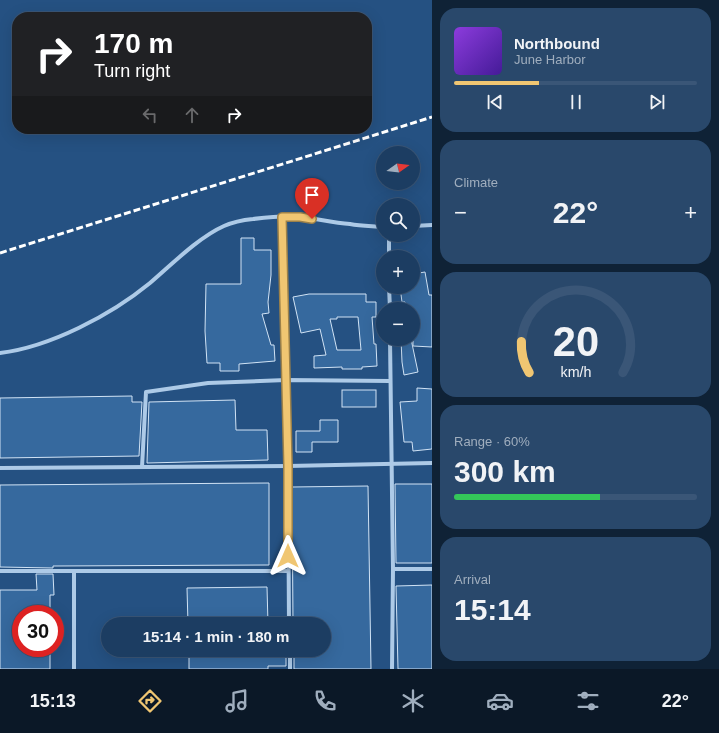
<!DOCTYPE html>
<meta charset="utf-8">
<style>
:root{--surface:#1c3d62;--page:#29486b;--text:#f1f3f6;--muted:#a0aebe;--line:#3a5677;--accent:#f0c672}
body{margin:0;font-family:Arial,sans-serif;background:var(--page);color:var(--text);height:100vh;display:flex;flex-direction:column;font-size:15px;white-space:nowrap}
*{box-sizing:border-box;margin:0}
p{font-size:13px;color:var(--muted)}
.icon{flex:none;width:22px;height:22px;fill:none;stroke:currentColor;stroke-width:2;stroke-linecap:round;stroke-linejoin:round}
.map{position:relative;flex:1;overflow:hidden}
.sheet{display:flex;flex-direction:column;gap:8px;padding:8px;background:#0f2236;width:287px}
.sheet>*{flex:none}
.top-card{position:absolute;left:12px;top:12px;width:360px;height:122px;border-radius:16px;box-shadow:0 4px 16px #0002,0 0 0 1px var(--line);background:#202124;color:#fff;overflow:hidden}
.needle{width:26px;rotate:76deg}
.fabs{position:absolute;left:376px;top:146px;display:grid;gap:8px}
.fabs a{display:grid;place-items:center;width:44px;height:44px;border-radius:50%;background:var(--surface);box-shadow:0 4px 16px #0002,0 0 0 1px var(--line);font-size:20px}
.speed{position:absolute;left:12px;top:605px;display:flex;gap:8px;font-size:20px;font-weight:700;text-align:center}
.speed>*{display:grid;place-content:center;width:52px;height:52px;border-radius:50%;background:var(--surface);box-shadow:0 4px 16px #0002,0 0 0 1px var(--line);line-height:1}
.speed .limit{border:6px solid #d22;background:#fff;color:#111}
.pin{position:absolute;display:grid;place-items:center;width:34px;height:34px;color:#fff;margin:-41px -17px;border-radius:50% 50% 50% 0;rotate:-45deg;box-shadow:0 0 4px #0007}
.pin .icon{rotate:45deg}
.me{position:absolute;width:44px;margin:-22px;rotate:0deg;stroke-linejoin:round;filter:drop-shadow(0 0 3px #0008)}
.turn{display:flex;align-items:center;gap:14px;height:84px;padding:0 16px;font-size:18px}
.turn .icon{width:52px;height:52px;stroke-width:2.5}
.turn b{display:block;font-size:28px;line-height:34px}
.lanes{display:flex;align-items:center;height:38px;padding:0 16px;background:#0003;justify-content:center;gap:20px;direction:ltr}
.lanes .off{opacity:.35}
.big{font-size:30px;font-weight:700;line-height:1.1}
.sheet .card{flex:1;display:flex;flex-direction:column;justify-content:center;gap:6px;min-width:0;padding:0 14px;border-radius:16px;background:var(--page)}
.sheet .dial{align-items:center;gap:0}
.dial svg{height:104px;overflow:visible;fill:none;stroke:var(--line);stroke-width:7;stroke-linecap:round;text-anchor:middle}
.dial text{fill:var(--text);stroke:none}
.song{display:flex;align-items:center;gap:12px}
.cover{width:48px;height:48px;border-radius:6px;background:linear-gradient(135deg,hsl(270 70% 55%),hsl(260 70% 35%))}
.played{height:4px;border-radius:2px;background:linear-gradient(90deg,var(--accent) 35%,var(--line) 35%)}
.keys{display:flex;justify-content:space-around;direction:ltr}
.heat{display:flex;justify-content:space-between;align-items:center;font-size:22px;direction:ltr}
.charge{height:6px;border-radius:3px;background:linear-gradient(90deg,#34c759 60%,var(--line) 0)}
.trip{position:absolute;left:101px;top:617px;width:230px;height:40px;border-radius:20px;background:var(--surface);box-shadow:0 4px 16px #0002,0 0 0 1px var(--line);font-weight:700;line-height:40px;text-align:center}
.dock{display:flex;height:64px;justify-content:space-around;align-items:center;background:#0b1827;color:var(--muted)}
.dock .icon{width:28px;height:28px}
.dock .active{color:var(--accent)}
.dock b{font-size:18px;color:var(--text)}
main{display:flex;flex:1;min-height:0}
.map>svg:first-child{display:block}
</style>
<main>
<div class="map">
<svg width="432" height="669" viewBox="0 0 432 669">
<rect width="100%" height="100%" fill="#255182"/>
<!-- building -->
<g fill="#36699e" stroke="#d1e3f5" fill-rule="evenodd">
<polygon points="241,238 254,238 254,250 271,250 271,275 268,302 269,313 262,314 271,345 274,345 275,361 239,364 239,371 220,371 220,363 207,363 205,331 206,284 241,284"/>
<polygon points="425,272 429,295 432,295 432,347 413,346 413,309 405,309 405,302 402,302 400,287 413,287 413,274"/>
<path d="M309 294H366V302H376V317H372L374 344H376L377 366 362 367V369H342V367L314 368V356L326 355 320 329 301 333 293 297ZM337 317H358L361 350H337L330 319H337Z"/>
<polygon points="401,339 411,339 418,372 404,375 402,362"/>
<polygon points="417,388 432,389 432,449 413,451 412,442 404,442 400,402 417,401"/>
<rect x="342" y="390" width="34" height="17"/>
<polygon points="132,396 132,402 142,402 139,456 0,458 0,398"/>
<polygon points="235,400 236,430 267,430 268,460 147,463 149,402"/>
<polygon points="320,420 338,420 338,442 312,442 312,452 296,452 296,431 320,431"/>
<polygon points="269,483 269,565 53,566 53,568 0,567 0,485"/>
<polygon points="395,484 432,484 432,563 396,563"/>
<polygon points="368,486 371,669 294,669 294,650 324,650 324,624 293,624 292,487"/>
<polygon points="36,574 53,574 54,595 50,595 50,614 21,614 21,648 50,648 50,669 0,669 0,590 37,590"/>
<polygon points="432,585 432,669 398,669 396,586"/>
<polygon points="267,587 268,624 188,624 187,588"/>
<polygon points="189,650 268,650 268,652 286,651 286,666 268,666 268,669 189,669"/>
</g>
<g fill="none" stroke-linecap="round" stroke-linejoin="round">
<!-- street -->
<g stroke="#adcae7" stroke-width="4">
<polyline points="282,217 288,466 289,624"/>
<polyline points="413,226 432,225"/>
<polyline points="389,235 389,257"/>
<polyline points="389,287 390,309"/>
<polyline points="390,339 393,569 392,669"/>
<path d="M0 353C50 347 111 315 150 283 171 265 199 237 224 226 233 222 243 220 253 219 269 217 286 215 302 217 318 219 334 223 350 224 361 226 372 226 383 227"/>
<polyline points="142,467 146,392 208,383 286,380 390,381"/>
<polyline points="0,468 288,466 432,463"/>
<polyline points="393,569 432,569"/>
<polyline points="0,571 288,571"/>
<polyline points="290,650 290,669"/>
<polyline points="74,669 74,571"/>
</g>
<!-- rail -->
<polyline stroke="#fff" stroke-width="3" stroke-dasharray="7 3" stroke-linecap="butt" points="0,253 432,117"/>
</g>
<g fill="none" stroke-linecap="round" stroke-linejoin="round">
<!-- route casing -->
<g stroke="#9c814a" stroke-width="10">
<polyline id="route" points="288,556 288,466 282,217 300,217 312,219"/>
</g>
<!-- route -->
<use href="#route" stroke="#f0c672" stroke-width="7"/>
</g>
</svg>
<div class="fabs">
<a><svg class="needle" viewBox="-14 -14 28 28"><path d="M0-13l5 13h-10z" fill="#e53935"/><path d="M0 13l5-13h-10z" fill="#a0aebe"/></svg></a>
<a><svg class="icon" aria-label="search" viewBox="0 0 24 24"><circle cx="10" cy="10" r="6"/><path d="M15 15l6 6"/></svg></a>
<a>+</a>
<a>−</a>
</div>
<div class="speed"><div class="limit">30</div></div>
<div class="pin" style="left:312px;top:219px;background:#d93025"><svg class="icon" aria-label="arrive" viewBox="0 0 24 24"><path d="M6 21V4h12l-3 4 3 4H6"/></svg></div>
<svg class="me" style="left:288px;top:556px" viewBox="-20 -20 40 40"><path d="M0-17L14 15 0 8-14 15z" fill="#f0c672" stroke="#fff" stroke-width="4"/></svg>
<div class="trip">15:14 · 1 min · 180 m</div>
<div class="top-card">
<div class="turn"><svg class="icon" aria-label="right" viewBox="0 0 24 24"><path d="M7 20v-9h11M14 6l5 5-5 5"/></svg><div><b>170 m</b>Turn right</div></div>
<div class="lanes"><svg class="icon off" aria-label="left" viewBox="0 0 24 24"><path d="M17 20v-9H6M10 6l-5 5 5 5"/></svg><svg class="icon off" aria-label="ahead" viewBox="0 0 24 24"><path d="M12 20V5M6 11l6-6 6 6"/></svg><svg class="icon" aria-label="right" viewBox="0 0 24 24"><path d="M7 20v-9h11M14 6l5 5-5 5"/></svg></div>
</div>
</div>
<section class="sheet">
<div class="card">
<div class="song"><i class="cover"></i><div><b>Northbound</b><p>June Harbor</p></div></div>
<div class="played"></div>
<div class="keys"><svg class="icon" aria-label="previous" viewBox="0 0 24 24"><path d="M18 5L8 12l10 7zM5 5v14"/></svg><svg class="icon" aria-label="pause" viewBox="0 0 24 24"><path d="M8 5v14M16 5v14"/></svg><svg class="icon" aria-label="next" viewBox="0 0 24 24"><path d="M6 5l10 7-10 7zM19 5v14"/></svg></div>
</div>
<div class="card"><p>Climate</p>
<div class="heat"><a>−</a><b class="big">22°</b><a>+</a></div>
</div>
<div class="card dial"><svg viewBox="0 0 100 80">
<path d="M14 69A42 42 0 1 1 86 69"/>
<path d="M14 69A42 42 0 0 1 8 45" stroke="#f0c672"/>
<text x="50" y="56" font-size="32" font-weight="700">20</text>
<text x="50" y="72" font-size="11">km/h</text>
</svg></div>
<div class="card"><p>Range · 60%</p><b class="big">300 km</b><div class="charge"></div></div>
<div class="card"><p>Arrival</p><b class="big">15:14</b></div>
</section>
</main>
<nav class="dock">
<b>15:13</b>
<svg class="icon active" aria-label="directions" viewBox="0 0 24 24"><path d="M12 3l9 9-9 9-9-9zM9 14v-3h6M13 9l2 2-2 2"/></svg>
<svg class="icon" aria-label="music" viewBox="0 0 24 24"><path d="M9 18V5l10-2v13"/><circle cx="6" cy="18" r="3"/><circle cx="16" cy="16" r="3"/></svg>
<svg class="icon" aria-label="phone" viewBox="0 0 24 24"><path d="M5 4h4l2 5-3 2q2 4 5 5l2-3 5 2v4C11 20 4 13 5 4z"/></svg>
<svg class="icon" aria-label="climate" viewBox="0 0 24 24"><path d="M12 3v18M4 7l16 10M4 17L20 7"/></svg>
<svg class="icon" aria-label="car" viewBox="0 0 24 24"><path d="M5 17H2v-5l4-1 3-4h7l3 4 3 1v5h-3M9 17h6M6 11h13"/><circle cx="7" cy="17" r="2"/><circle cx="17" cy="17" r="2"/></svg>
<svg class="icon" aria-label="filters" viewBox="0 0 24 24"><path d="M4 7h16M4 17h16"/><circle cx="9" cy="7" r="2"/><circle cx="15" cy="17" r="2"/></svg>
<b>22°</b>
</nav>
